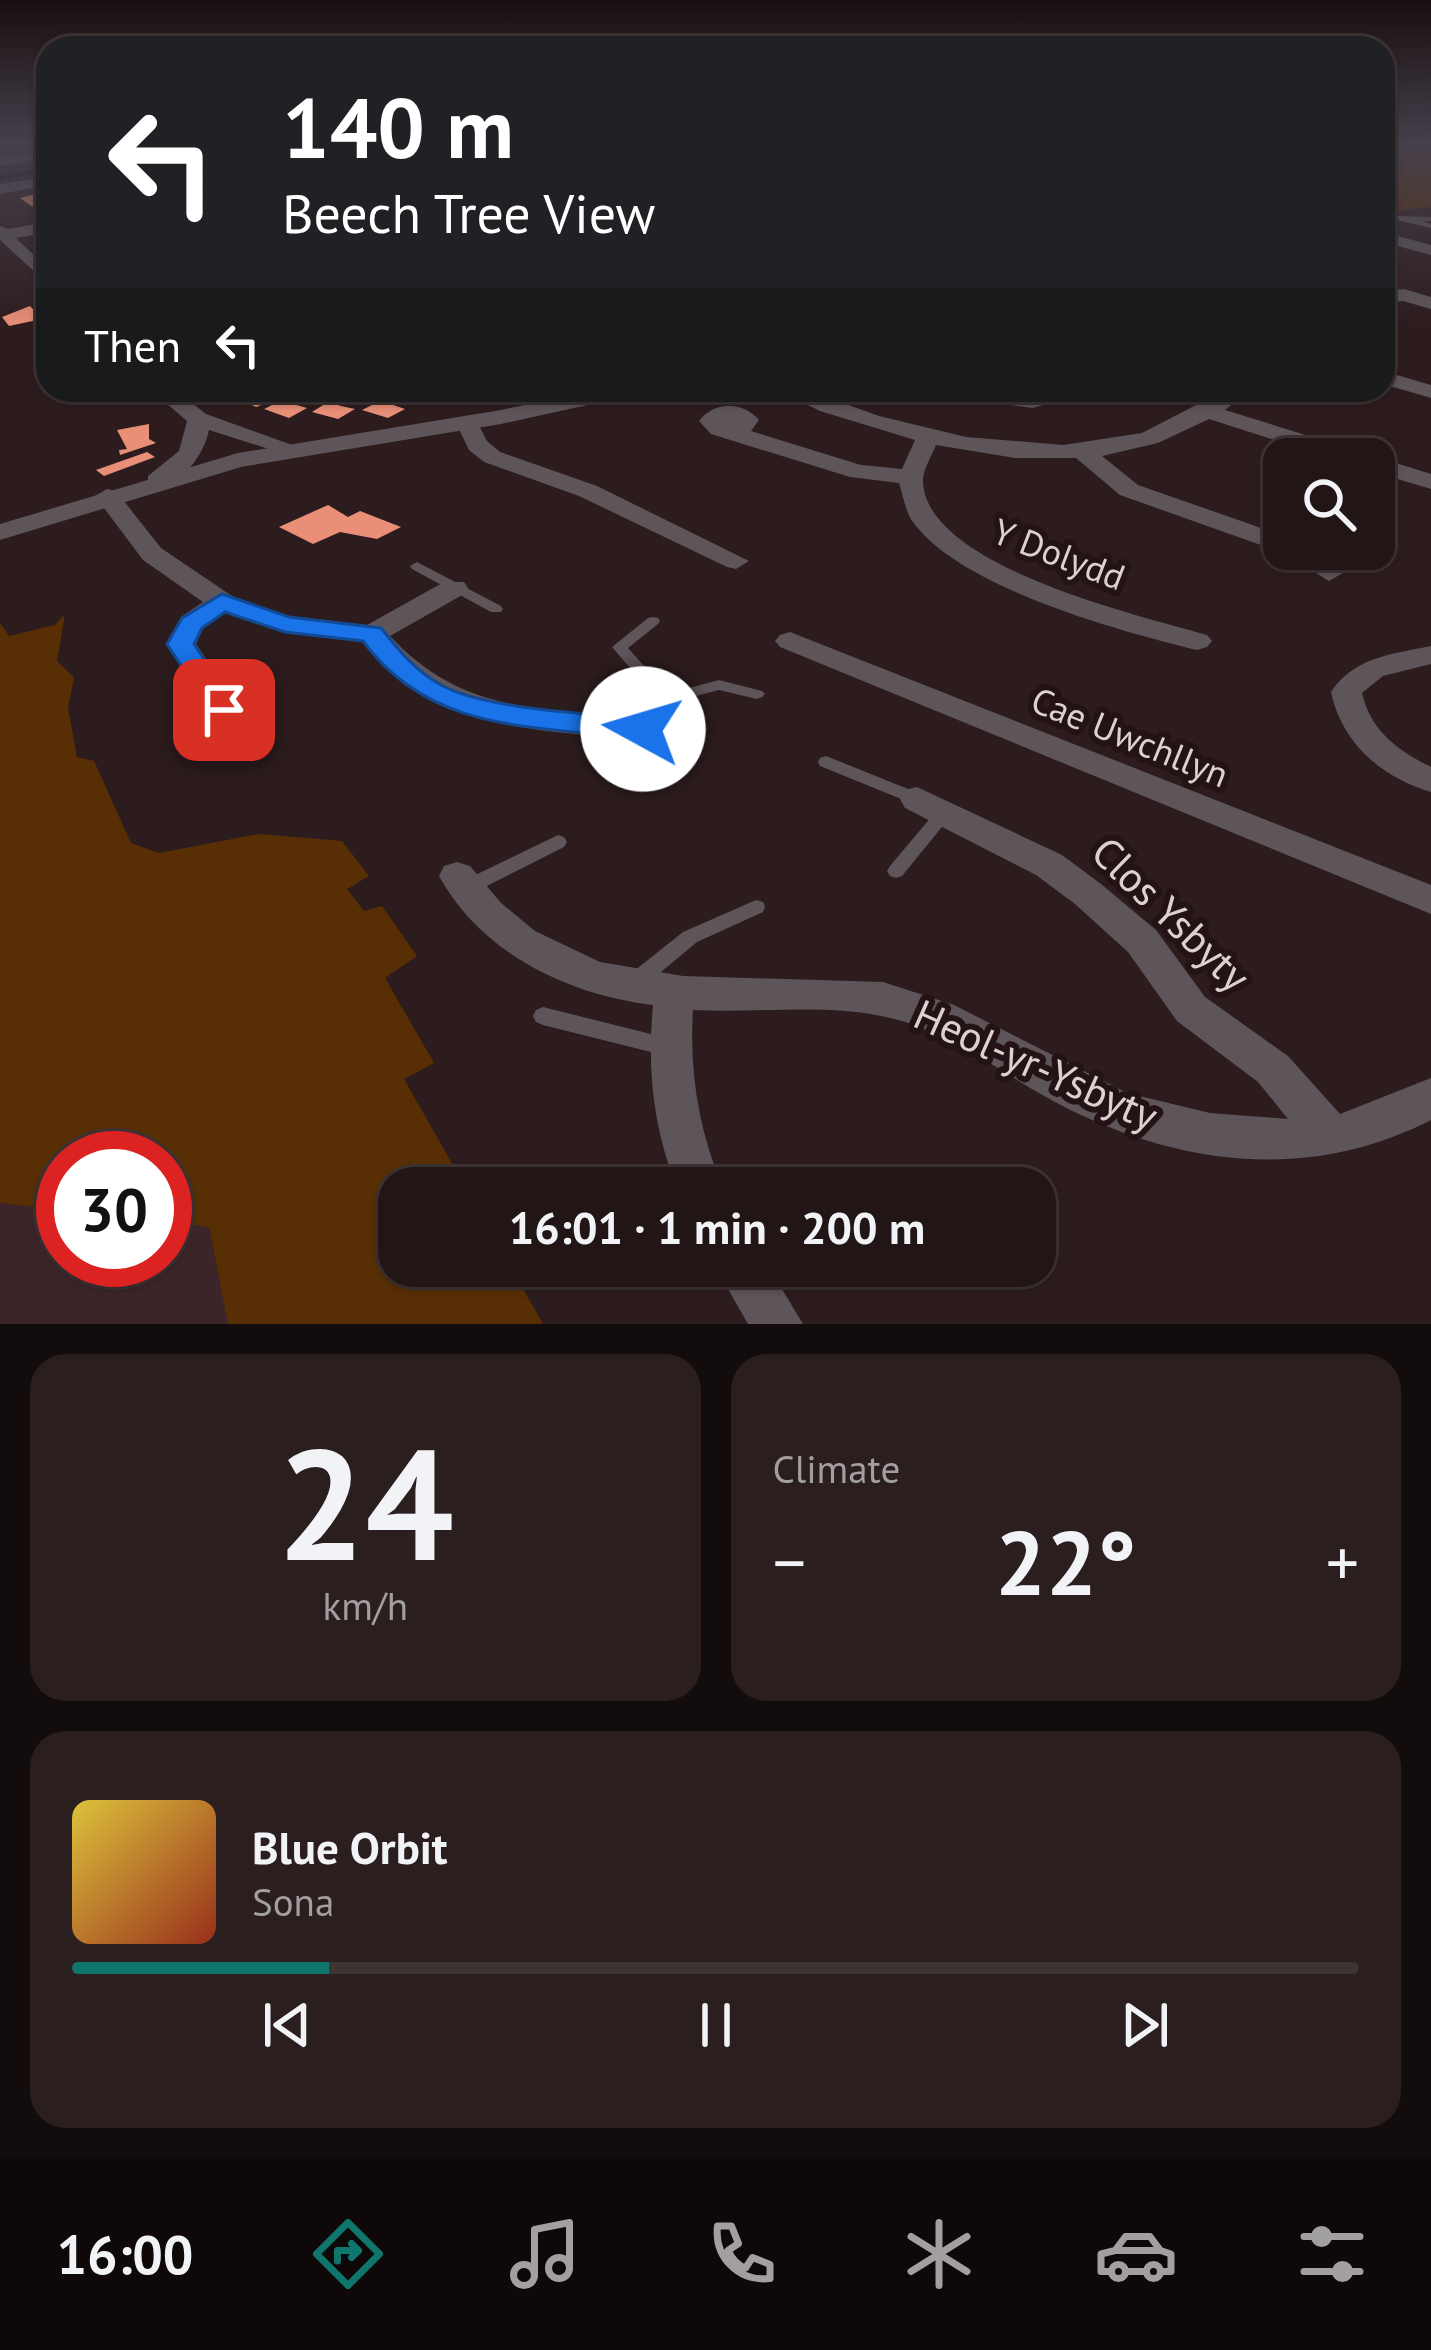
<!DOCTYPE html>
<meta charset="utf-8">
<style>
:root{--surface:#221516;--page:#2a1e1f;--text:#f1f3f6;--muted:#a29fa1;--line:#3f3435;--accent:#0f766e}
body{margin:0;font-family:"PT Sans",sans-serif;background:var(--page);color:var(--text);height:100vh;display:flex;flex-direction:column;font-size:45px;white-space:nowrap}
*{box-sizing:border-box;margin:0}
p{font-size:39px;color:var(--muted)}
.icon{flex:none;width:66px;height:66px;fill:none;stroke:currentColor;stroke-width:2;stroke-linecap:round;stroke-linejoin:round}
.map{position:relative;height:1324px;overflow:hidden}
.drawer{display:flex;flex-direction:column;gap:30px;padding:30px;background:#130c0c;flex:1}
.drawer>*{flex:none}
.hud{position:absolute;left:36px;top:36px;width:1359px;height:366px;border-radius:36px;box-shadow:0 3px 9px #0004,0 0 0 3px var(--line);background:#202124;color:#fff;overflow:hidden}
.controls{position:absolute;left:1263px;top:438px;display:grid;gap:24px}
.controls a{display:grid;place-items:center;width:132px;height:132px;border-radius:24px;background:var(--surface);box-shadow:0 3px 9px #0004,0 0 0 3px var(--line);font-size:60px}
.speed{position:absolute;left:36px;top:1131px;display:flex;gap:24px;font-size:60px;font-weight:700;text-align:center}
.speed>*{display:grid;place-content:center;width:156px;height:156px;border-radius:50%;background:var(--surface);box-shadow:0 3px 9px #0004,0 0 0 3px var(--line);line-height:1}
.speed .limit{border:18px solid #d22;background:#fff;color:#111}
.pin{position:absolute;display:grid;place-items:center;width:102px;height:102px;color:#fff;margin:-51px;border-radius:24px;box-shadow:0 6px 18px #0006}
.me{position:absolute;width:132px;margin:-66px;rotate:276deg;stroke-linejoin:round;filter:drop-shadow(0 0 9px #0008)}
.turn{display:flex;align-items:center;gap:42px;height:252px;padding:0 48px;font-size:54px}
.turn .icon{width:156px;height:156px;stroke-width:2.5}
.turn b{display:block;font-size:84px;line-height:102px}
.then{display:flex;align-items:center;height:114px;padding:0 48px;background:#0003;gap:24px;font-size:45px}
.big{font-size:90px;font-weight:800;line-height:1.1}
.drawer .card{flex:1;display:flex;flex-direction:column;justify-content:center;gap:18px;min-width:0;padding:0 42px;border-radius:36px;background:var(--page)}
.drawer .dial{align-items:center;gap:0}
.dial b{font-size:156px;line-height:1}
.song{display:flex;align-items:center;gap:36px}
.cover{width:144px;height:144px;border-radius:18px;background:linear-gradient(135deg,hsl(50 70% 55%),hsl(10 70% 35%))}
.played{height:12px;border-radius:6px;background:linear-gradient(90deg,var(--accent) 20%,var(--line) 20%)}
.keys{display:flex;justify-content:space-around;direction:ltr}
.heat{display:flex;justify-content:space-between;align-items:center;font-size:66px;direction:ltr}
.drawer .tiles{flex:1;display:grid;gap:30px;grid-template-columns:1fr 1fr}
.card:last-child{grid-column:span 2}
.trip{position:absolute;left:378px;top:1167px;width:678px;height:120px;border-radius:36px;background:var(--surface);box-shadow:0 3px 9px #0004,0 0 0 3px var(--line);font-weight:800;line-height:120px;text-align:center}
.tab-bar{display:flex;height:192px;justify-content:space-around;align-items:center;background:#0e0809;color:var(--muted)}
.tab-bar .icon{width:84px;height:84px}
.tab-bar .current{color:var(--accent)}
.tab-bar b{font-size:54px;color:var(--text)}
.map>svg:first-child{display:block}
</style>
<div class="map">
<svg width="1431" height="1324" viewBox="0 0 1431 1324">
<rect width="100%" height="100%" fill="#2d1c1e"/>
<!-- built -->
<polygon fill="#3c2528" points="0,1203 63,1210 63,1260 165,1260 165,1222 209,1227 228,1324 0,1324"/>
<!-- green -->
<g fill="#582f04">
<polygon points="1383,143 1431,143 1431,207 1383,212"/>
<polygon points="65,614 57,661 74,677 68,708 77,757 94,761 131,843 159,853 258,834 342,841 369,876 347,889 364,911 382,906 417,956 385,978 434,1063 404,1079 466,1188 399,1188 399,1266 510,1266 543,1324 228,1324 209,1227 165,1222 165,1158 63,1158 63,1210 0,1203 0,623 9,636 55,625"/>
</g>
<g fill="none" stroke-linecap="round" stroke-linejoin="round">
<!-- stream -->
<polyline stroke="#15001a" stroke-width="4.5" points="0,178 48,169"/>
</g>
<!-- building -->
<g fill="#e98f77">
<polygon points="48,191 48,210 40,212 20,198"/>
<polygon points="30,306 42,319 9,326 2,317"/>
<polygon points="211,390 276,390 266,394 277,399 256,407 236,397 243,395 238,392 222,397"/>
<polygon points="282,400 293,404 307,408 289,418 264,409"/>
<polygon points="380,401 393,405 405,409 388,418 362,410"/>
<polygon points="328,402 341,406 355,409 338,419 312,412"/>
<polygon points="149,424 149,439 156,443 120,455 119,450 127,449 117,430"/>
<polygon points="147,452 155,457 104,476 96,470"/>
<polygon points="328,505 348,517 360,511 401,527 377,539 340,532 313,544 279,527"/>
</g>
<g fill="none" stroke-linecap="round" stroke-linejoin="round">
<!-- service -->
<g fill="#5d5559" fill-rule="evenodd">
<polygon points="1400,216 1431,217 1431,221 1422,221 1431,224 1431,228 1397,220 1397,216"/>
<polygon points="417,562 501,606 503,609 501,612 491,612 412,569 410,566"/>
<polygon points="653,617 658,618 660,621 658,624 628,648 645,667 655,697 719,680 762,691 765,694 762,697 757,699 719,690 650,708 644,707 630,668 612,647 648,618"/>
<polygon points="826,756 923,795 926,799 923,803 911,803 820,766 818,762 820,758"/>
<polygon points="944,807 950,809 953,813 950,817 902,876 896,878 890,876 887,871 890,866 938,809"/>
<polygon points="558,835 564,837 567,842 564,847 475,892 468,894 461,892 459,887 461,882"/>
<polygon points="756,900 763,902 765,907 763,912 697,942 643,987 636,989 629,987 626,981 629,975 683,932"/>
<polygon points="543,1007 667,1038 674,1041 678,1047 674,1053 667,1056 543,1025 536,1022 533,1016 536,1010"/>
</g>
<!-- minor -->
<g fill="#5d5559" fill-rule="evenodd">
<polygon points="48,150 48,158 0,166 0,158"/>
<polygon points="48,177 48,185 0,194 0,184"/>
<polygon points="48,222 48,232 16,238 48,269 48,284 0,240 0,226 8,229"/>
<polygon points="1404,289 1431,297 1431,309 1403,301 1383,303 1383,291"/>
<polygon points="1383,371 1431,385 1431,398 1383,384"/>
<path d="M151 390H175L206 414 303 449 291 456 209 430C204 456 178 492 148 486V476L179 451 187 421Z"/>
<polygon points="549,390 577,390 592,400 581,407"/>
<path d="M777 390H807L879 416 966 437 1063 445 1142 433 1225 390H1250L1225 410 1431 474V489L1374 472V459H1334L1209 419 1158 443 1102 456 1138 485 1284 536V549H1312L1343 573 1329 581 1283 553 1120 495 1076 458H1015L936 445C932 455 923 470 923 480 923 566 1142 616 1207 635L1212 641 1207 647 1197 650C1120 631 956 587 911 519 905 509 903 495 899 483L850 477 711 434 699 421C715 401 742 401 759 420L751 431 861 465 902 469 915 440 820 411Z"/>
<polygon points="934,390 1032,394 1098,390 1032,408 945,396"/>
<polygon points="467,416 475,418 487,441 500,452 597,486 749,561 736,569 727,567 579,496 484,462 469,450 456,423"/>
<path d="M107 489 116 491 161 548 232 596 289 616 367 625 444 582H464L468 588 464 594 390 636C459 711 536 709 630 717L639 696H661L666 703 654 736 643 740C532 730 442 731 363 642L285 633 225 613 203 628 196 644 260 738 255 746H233L166 644 181 617 203 602 143 560 95 496Z"/>
<polygon points="790,632 1431,885 1431,914 780,647 775,641 780,635"/>
<path d="M1431 646V664L1383 676 1362 693C1371 731 1397 750 1431 767V792C1381 777 1342 743 1331 692 1354 657 1392 654 1431 646Z"/>
<path d="M917 787 1062 855 1101 884 1156 930 1205 997 1288 1056 1340 1114 1431 1078V1120C1308 1183 1176 1166 1055 1102 1007 1076 963 1042 911 1024 843 1000 764 1014 693 1010 689 1072 699 1131 723 1188H677C653 1128 647 1069 653 1005 568 995 481 953 439 876L444 866 457 862 470 866 501 903 535 931 600 962 683 976 883 982 954 1005 1127 1093 1210 1113 1288 1119 1258 1082 1177 1021 1128 952 1075 904 1036 875 905 808 900 799 905 790Z"/>
<polygon points="715,1266 768,1266 803,1324 748,1324"/>
</g>
<!-- tertiary -->
<g fill="#5d5559" fill-rule="evenodd">
<polygon points="1383,232 1431,245 1431,255 1383,242"/>
<polygon points="595,390 636,390 633,395 501,424 241,467 0,540 0,524 238,453 501,410"/>
</g>
</g>
<!-- sky -->
<linearGradient id="sky" x2="0" y2="1"><stop stop-color="#190f10"/><stop offset="0.44" stop-color="#46404c"/><stop offset="1" stop-color="#46404c" stop-opacity="0"/></linearGradient>
<rect width="1431" height="328" fill="url(#sky)"/>
<!-- route -->
<path fill="#1a73e8" stroke="#114b97" stroke-width="3" d="M222 594 289 617 381 628C399 651 416 671 441 685 487 710 589 713 643 719L658 729 643 739C537 725 432 735 363 641L285 632 225 612 202 628 194 644 238 710 224 719 214 717 167 644 182 618Z"/>
<g text-anchor="middle" stroke-width="12" stroke-linejoin="round" paint-order="stroke">
<!-- street labels -->
<g font-size="36" fill="#dcd0d1" stroke="#231315">
<text transform="translate(1059 554) rotate(21)" y="13">Y Dolydd</text>
<text transform="translate(1130 737) rotate(22)" y="13">Cae Uwchllyn</text>
</g>
<!-- near-street labels -->
<g font-size="42" fill="#dcd0d1" stroke="#231315">
<text transform="translate(1171 914) rotate(44)" y="15">Clos Ysbyty</text>
<text transform="translate(1036 1065) rotate(24)" y="15">Heol-yr-Ysbyty</text>
</g>
</g>
</svg>
<div class="controls">
<a><svg class="icon" aria-label="search" viewBox="0 0 24 24"><circle cx="10" cy="10" r="6"/><path d="M15 15l6 6"/></svg></a>
</div>
<div class="speed"><div class="limit">30</div></div>
<div class="pin" style="left:224px;top:710px;background:#d93025"><svg class="icon" aria-label="arrive" viewBox="0 0 24 24"><path d="M6 21V4h12l-3 4 3 4H6"/></svg></div>
<svg class="me" style="left:643px;top:729px" viewBox="-20 -20 40 40"><circle r="19" fill="#fff"/><path d="M0-13L10 11 0 6-10 11z" fill="#1a73e8"/></svg>
<div class="trip">16:01 · 1 min · 200 m</div>
<div class="hud">
<div class="turn"><svg class="icon" aria-label="left" viewBox="0 0 24 24"><path d="M17 20v-9H6M10 6l-5 5 5 5"/></svg><div><b>140 m</b>Beech Tree View</div></div>
<div class="then">Then<svg class="icon" aria-label="left" viewBox="0 0 24 24"><path d="M17 20v-9H6M10 6l-5 5 5 5"/></svg></div>
</div>
</div>
<section class="drawer">
<div class="tiles">
<div class="card dial"><b>24</b><p>km/h</p></div>
<div class="card"><p>Climate</p>
<div class="heat"><a>−</a><b class="big">22°</b><a>+</a></div>
</div>
<div class="card">
<div class="song"><i class="cover"></i><div><b>Blue Orbit</b><p>Sona</p></div></div>
<div class="played"></div>
<div class="keys"><svg class="icon" aria-label="previous" viewBox="0 0 24 24"><path d="M18 5L8 12l10 7zM5 5v14"/></svg><svg class="icon" aria-label="pause" viewBox="0 0 24 24"><path d="M8 5v14M16 5v14"/></svg><svg class="icon" aria-label="next" viewBox="0 0 24 24"><path d="M6 5l10 7-10 7zM19 5v14"/></svg></div>
</div>
</div>
</section>
<nav class="tab-bar">
<b>16:00</b>
<svg class="icon current" aria-label="directions" viewBox="0 0 24 24"><path d="M12 3l9 9-9 9-9-9zM9 14v-3h6M13 9l2 2-2 2"/></svg>
<svg class="icon" aria-label="music" viewBox="0 0 24 24"><path d="M9 18V5l10-2v13"/><circle cx="6" cy="18" r="3"/><circle cx="16" cy="16" r="3"/></svg>
<svg class="icon" aria-label="phone" viewBox="0 0 24 24"><path d="M5 4h4l2 5-3 2q2 4 5 5l2-3 5 2v4C11 20 4 13 5 4z"/></svg>
<svg class="icon" aria-label="climate" viewBox="0 0 24 24"><path d="M12 3v18M4 7l16 10M4 17L20 7"/></svg>
<svg class="icon" aria-label="car" viewBox="0 0 24 24"><path d="M5 17H2v-5l4-1 3-4h7l3 4 3 1v5h-3M9 17h6M6 11h13"/><circle cx="7" cy="17" r="2"/><circle cx="17" cy="17" r="2"/></svg>
<svg class="icon" aria-label="filters" viewBox="0 0 24 24"><path d="M4 7h16M4 17h16"/><circle cx="9" cy="7" r="2"/><circle cx="15" cy="17" r="2"/></svg>
</nav>
